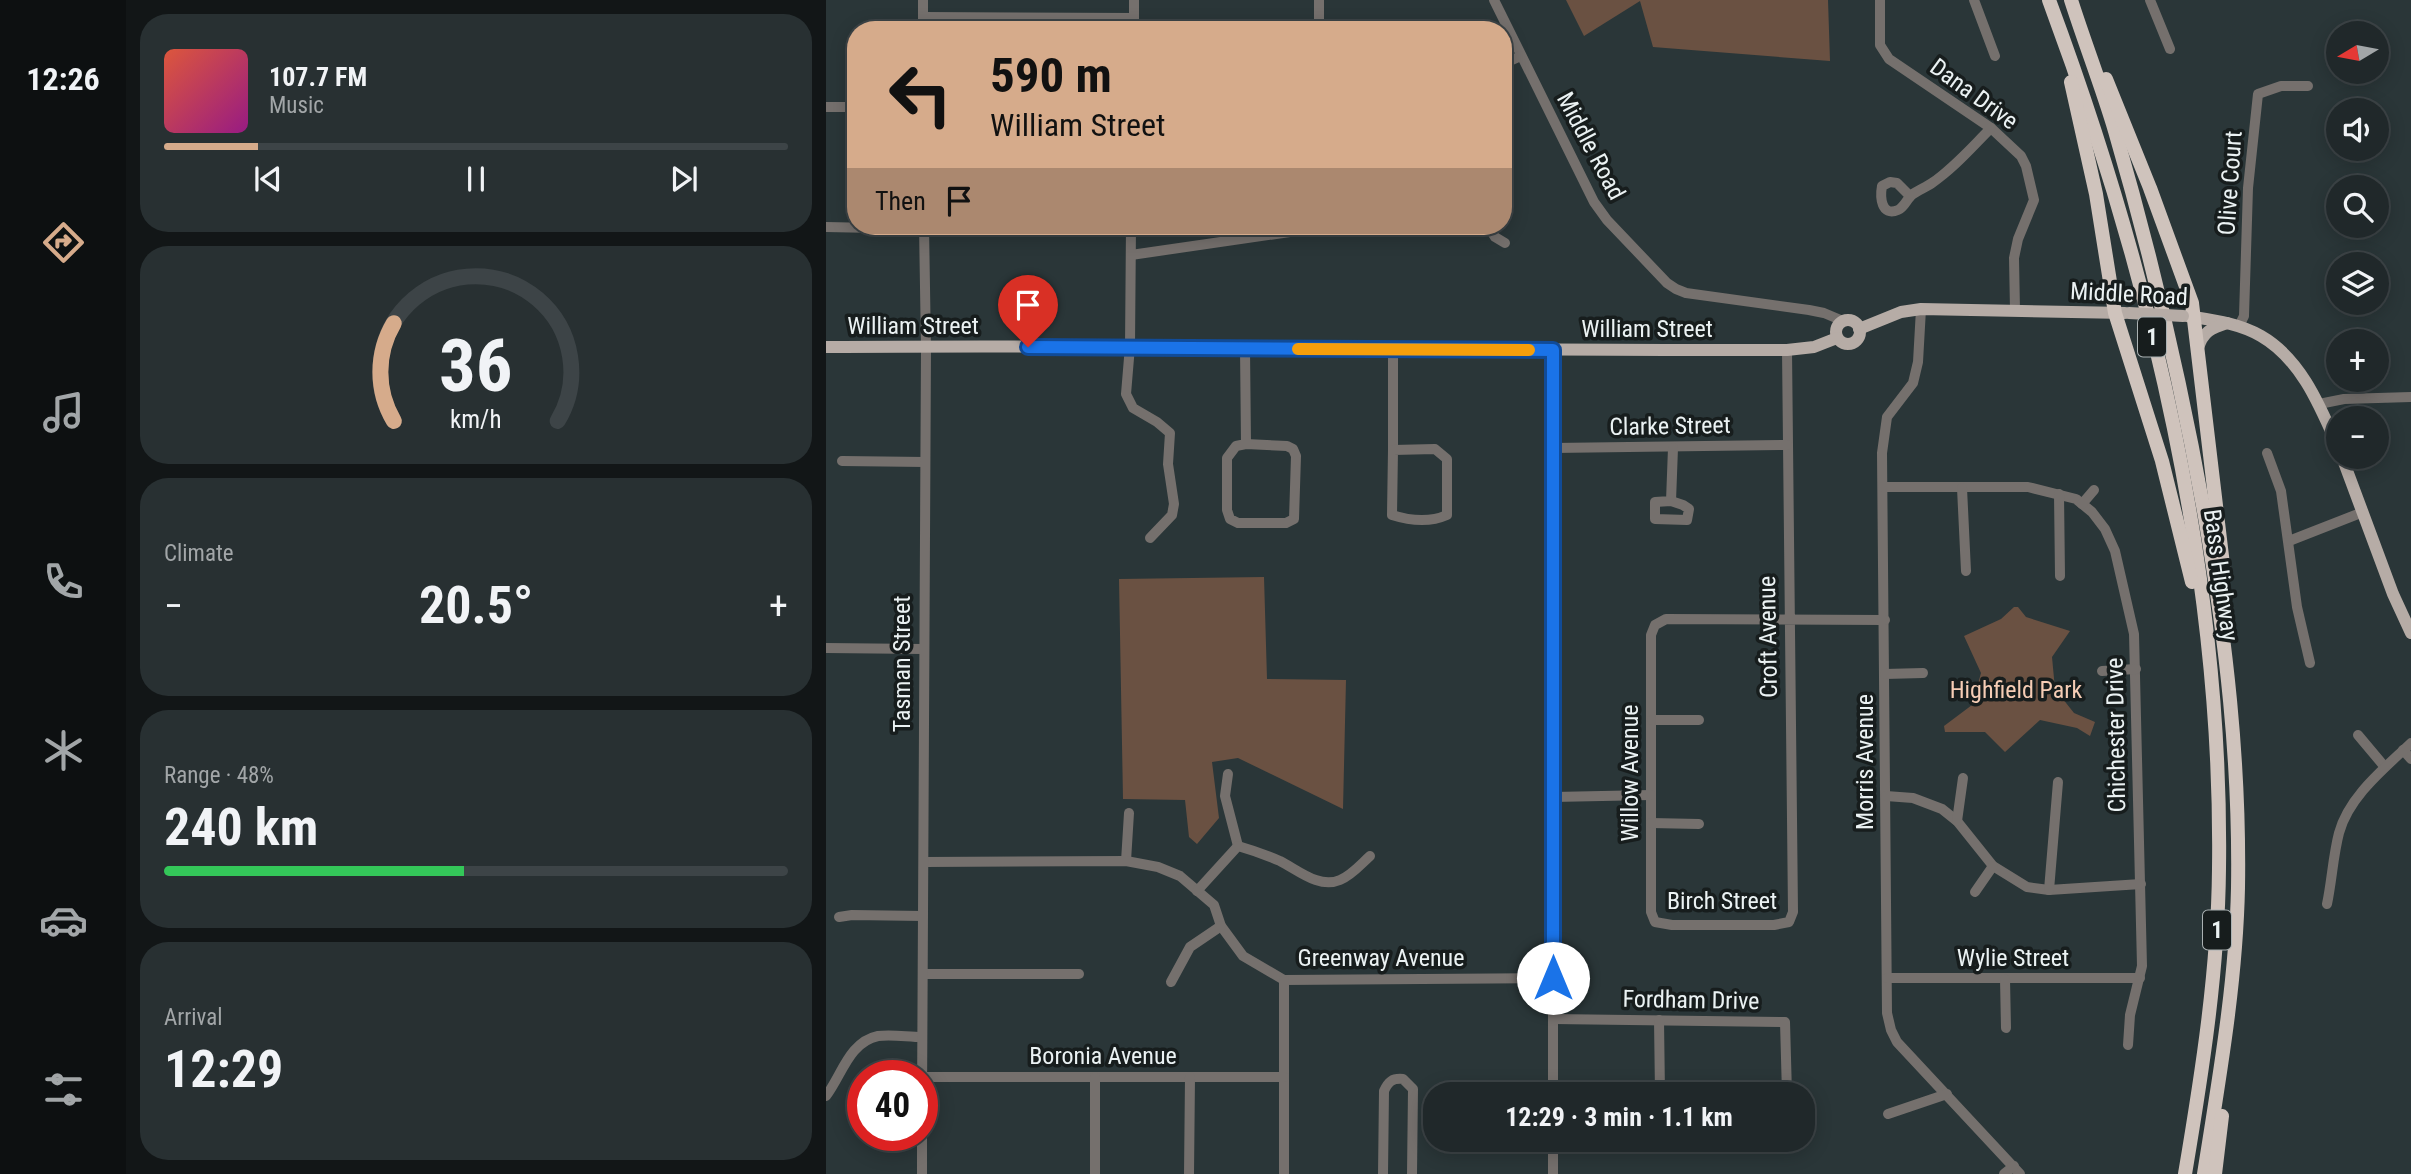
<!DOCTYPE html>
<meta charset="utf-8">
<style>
:root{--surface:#20282a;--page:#283032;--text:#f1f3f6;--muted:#a2a6a8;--line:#3d4447;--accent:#d6ab8b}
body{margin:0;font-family:"Roboto Condensed",sans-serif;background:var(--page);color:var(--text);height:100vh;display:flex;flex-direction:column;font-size:26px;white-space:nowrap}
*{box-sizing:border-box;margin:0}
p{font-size:23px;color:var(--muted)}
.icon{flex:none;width:38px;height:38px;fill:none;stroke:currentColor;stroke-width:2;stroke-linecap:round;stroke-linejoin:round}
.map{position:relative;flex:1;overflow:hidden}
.panel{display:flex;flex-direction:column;gap:14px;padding:14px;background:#121617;width:700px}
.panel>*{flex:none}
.hud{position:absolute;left:21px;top:21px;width:665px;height:214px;border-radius:28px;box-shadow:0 4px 18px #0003,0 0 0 2px var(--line);background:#d6ab8b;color:#111;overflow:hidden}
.needle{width:46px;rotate:260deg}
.tools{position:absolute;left:1500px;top:21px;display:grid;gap:14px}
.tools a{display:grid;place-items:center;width:63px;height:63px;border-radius:50%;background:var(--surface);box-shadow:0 4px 18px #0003,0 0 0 2px var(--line);font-size:35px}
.speed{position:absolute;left:21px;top:1060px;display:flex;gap:14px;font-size:35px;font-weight:700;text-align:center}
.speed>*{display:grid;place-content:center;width:91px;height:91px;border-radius:50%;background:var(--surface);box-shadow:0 4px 18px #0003,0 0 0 2px var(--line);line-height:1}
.speed .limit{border:10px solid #d22;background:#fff;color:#111}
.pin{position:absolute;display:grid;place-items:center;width:60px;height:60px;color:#fff;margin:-72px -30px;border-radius:50% 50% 50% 0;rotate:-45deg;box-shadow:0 0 7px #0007}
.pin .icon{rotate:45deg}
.me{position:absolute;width:77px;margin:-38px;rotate:0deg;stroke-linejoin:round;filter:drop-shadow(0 0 5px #0008)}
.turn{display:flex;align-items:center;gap:24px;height:147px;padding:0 28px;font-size:32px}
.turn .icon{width:91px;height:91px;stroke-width:2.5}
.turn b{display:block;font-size:49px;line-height:60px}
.then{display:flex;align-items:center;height:66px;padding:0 28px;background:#0003;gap:14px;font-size:26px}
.big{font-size:52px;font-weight:700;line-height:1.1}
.panel .card{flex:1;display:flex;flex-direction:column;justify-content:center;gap:10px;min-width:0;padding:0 24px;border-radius:28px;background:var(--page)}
.panel .dial{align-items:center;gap:0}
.dial svg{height:182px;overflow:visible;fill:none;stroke:var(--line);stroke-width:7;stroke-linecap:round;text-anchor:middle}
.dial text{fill:var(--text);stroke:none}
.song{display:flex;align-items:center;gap:21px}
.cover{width:84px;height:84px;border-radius:10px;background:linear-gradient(135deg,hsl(10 70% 55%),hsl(310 70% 35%))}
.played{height:7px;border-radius:4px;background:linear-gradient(90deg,var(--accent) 15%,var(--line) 15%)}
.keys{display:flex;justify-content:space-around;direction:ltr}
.heat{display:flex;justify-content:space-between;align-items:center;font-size:38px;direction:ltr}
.charge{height:10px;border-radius:5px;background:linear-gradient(90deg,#34c759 48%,var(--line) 0)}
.trip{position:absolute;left:597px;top:1082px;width:392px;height:70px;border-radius:28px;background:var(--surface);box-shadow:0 4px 18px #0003,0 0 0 2px var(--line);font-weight:700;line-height:70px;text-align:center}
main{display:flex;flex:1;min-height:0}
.dock{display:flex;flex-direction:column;width:126px;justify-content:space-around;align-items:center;background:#0d1011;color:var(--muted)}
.dock .icon{width:49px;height:49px}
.dock .selected{color:var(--accent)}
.dock b{font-size:32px;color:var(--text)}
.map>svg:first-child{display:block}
</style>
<main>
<nav class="dock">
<b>12:26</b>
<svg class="icon selected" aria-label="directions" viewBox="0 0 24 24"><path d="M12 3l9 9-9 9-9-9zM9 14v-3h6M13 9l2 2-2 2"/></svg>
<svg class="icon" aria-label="music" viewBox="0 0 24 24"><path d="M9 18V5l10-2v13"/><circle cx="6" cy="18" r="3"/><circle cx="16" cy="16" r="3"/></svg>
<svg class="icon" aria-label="phone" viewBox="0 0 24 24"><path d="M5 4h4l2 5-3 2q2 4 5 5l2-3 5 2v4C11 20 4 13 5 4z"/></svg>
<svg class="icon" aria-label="climate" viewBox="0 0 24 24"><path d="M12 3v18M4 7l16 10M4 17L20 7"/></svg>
<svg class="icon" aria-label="car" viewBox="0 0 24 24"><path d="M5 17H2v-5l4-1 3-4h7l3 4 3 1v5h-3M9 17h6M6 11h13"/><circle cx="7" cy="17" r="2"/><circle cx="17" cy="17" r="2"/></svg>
<svg class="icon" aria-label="filters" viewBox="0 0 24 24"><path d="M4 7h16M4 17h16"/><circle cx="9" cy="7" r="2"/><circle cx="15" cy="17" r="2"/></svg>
</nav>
<section class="panel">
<div class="card">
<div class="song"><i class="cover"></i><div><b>107.7 FM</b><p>Music</p></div></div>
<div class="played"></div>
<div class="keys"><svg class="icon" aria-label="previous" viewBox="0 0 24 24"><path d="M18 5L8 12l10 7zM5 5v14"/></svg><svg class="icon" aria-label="pause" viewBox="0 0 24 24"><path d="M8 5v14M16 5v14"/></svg><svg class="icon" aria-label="next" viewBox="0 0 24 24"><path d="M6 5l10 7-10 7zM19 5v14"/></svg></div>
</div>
<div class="card dial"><svg viewBox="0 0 100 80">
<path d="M14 69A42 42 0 1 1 86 69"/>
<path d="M14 69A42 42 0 0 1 14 26" stroke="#d6ab8b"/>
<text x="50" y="56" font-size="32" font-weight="700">36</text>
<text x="50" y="72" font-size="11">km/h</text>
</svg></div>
<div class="card"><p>Climate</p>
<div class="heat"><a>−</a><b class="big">20.5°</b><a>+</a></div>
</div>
<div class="card"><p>Range · 48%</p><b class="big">240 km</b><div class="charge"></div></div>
<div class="card"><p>Arrival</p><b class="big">12:29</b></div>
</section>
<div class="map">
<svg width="1585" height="1174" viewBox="0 0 1585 1174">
<rect width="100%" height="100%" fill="#2a3638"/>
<!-- green -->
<g fill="#6a5142">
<polygon points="740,0 1002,0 1004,61 827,47 814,1 758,36"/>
<polygon points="438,577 441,679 520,680 517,809 412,758 386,762 393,818 371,844 363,837 359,800 297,799 293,579"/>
<polygon points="1188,607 1192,607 1200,617 1244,631 1226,657 1229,689 1248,713 1269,722 1264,736 1251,728 1214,720 1179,752 1159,732 1119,732 1118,726 1146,705 1155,673 1138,636 1175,619"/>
</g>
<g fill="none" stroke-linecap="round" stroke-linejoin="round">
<!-- minor -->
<g stroke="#75706d" stroke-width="10">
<polyline points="97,0 97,30"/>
<polyline points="493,0 493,30"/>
<polyline points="668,0 768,202 781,220 841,283 850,289 860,293 983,310 998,313 1017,321"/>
<polyline points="1054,0 1054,45 1063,59 1165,128 1195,156 1200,166 1208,200 1192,239 1188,258 1189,310"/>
<polyline points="1148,0 1169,56"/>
<polyline points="1324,0 1344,49"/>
<polyline points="97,17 308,18"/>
<polyline points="308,30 308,0"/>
<polyline points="677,64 695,56"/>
<polyline points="0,107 30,107"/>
<path d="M1084 196 1071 183 1064 182 1056 186C1054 197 1055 217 1072 210 1079 207 1081 198 1087 194 1093 190 1100 187 1106 183 1128 168 1146 147 1165 128"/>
<polyline points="305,226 304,346 300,394 307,408 331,422 344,433 342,464 348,504 346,515 324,538"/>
<polyline points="662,226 669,237 679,243"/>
<polyline points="0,227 98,229"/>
<polyline points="404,240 405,226"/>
<polyline points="305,255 505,226"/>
<polyline points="1095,309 1092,362 1087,383 1061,417 1056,453 1061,1013 1065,1030 1071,1042 1194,1174"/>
<polyline points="1413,326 1418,316 1422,188 1432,94 1455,86 1482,86"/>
<polyline points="419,349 420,444 461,446 467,449 470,456 468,519 460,523 412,523 404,519 401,510 401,458 410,446 420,444"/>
<polyline points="567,349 567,450"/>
<polyline points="727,350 727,1094"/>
<polyline points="961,350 967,912 963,922 948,925 846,925 829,922 825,912 825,635 829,625 840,619 1059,620"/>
<polyline points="1493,404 1518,399 1585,397"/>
<polyline points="727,448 961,445"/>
<path d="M609 449 621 459V515C603 523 585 521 566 515L567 450Z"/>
<polyline points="1441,453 1455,491 1471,607 1484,663"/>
<polyline points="16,461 99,462"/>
<polyline points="1057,487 1202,487 1250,499 1266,512 1279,529 1289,551 1308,634 1316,966 1304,1015 1302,1045"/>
<polyline points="1136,488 1140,571"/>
<polyline points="1233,494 1234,576"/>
<polyline points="845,501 829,502 829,519 861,520 863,509 857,505 845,501 847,448"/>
<polyline points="1256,504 1268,490"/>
<polyline points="1463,541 1537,512"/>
<polyline points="0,648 97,649"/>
<polyline points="1276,671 1310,669"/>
<polyline points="1059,674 1097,673"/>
<polyline points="826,720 873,720"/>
<polyline points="1532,735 1558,766"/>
<polyline points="1577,750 1585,759"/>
<polyline points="402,774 399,796 412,846"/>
<polyline points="1060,796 1087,798 1116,809 1131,821 1167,866 1201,887 1223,890 1315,884"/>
<polyline points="727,797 825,795"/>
<polyline points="1131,821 1137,778"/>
<polyline points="825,823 873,824"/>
<polyline points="300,861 303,813"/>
<polyline points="98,862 300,861 332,867 354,876 388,905 395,926 417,956 458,980 727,978"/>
<polyline points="1223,890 1232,782"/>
<path d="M371 891 412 846C426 850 440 855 454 861 472 870 493 889 514 880 526 875 535 864 544 856"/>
<polyline points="1149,892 1167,866"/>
<path d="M1501 904C1506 880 1507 856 1513 833 1523 796 1559 768 1585 743"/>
<polyline points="13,917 26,915 97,916"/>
<polyline points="97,974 253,974"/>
<polyline points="1061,978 1314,978"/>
<polyline points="1179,979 1180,1028"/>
<polyline points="458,980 458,1174"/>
<polyline points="345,982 364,947 395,926"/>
<polyline points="727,1019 959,1022 961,1094"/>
<polyline points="833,1020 834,1094"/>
<polyline points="96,1077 458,1077"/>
<polyline points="705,1094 727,1093"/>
<path d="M0 1096C16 1075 23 1042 52 1036 66 1034 82 1037 96 1037"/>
<polyline points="96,1102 100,348 98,226"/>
<polyline points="1062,1114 1121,1094"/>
<polyline points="727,1139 727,1174"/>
<polyline points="96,1174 96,1136"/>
<polyline points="269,1174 269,1077"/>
<polyline points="363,1174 364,1077"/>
<path d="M557 1174 558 1091C562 1082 566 1078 577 1079L587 1089 586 1174"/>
<polyline points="1178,1174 1188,1166"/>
</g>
<!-- major -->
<g stroke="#b6aca6" stroke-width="12">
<path d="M1361 316C1386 320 1413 323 1435 336 1475 359 1494 406 1512 447"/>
<circle cx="1022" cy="332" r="12"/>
<polyline points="1033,329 1075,312 1095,309 1299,313"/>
<path d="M0 347C320 344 640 351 961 350L988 347 1011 338"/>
<path d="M1372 348C1377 332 1385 328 1401 323"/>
<polyline points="1516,457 1567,594 1585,633"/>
</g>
<!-- highway -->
<g stroke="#cfc3bc" stroke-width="14">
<path d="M1223 0C1325 274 1397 576 1393 869 1392 972 1376 1073 1359 1174"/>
<path d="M1245 0C1259 44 1276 87 1289 131 1326 258 1356 387 1379 517 1400 641 1414 762 1412 888 1410 984 1393 1079 1378 1174"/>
<polyline points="1280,79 1324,188 1366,303 1398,573"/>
<polyline points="1245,82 1270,194 1289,313 1336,461 1366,582"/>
<polyline points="1389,1174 1396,1116"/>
</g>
<!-- major-bridge -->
<polyline stroke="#b6aca6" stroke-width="12" points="1303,313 1357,316"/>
</g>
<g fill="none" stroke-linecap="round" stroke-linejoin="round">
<!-- route casing -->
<g stroke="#114b97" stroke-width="18">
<polyline id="route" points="202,347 727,350 727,978"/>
</g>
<!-- route -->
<use href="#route" stroke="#1a73e8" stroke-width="12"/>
<!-- slow -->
<polyline stroke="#f59e0b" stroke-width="12" points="472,349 703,350"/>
</g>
<g text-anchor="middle" stroke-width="7" stroke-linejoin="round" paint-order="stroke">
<!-- shield labels -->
<g fill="#171d1d" stroke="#abb2b3" stroke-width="2">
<rect x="1312" y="317.5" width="28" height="39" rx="5"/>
<rect x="1377" y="910.5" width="28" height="39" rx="5"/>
</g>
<g font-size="23" font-weight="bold" fill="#ebf2f3">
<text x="1326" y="345">1</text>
<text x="1391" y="938">1</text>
</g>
<!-- street labels -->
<g font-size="24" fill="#ebf2f3" stroke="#171d1d">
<text transform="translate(1148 94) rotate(36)" y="8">Dana Drive</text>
<text transform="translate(765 146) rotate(62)" y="8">Middle Road</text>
<text transform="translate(1404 183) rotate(-86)" y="8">Olive Court</text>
<text transform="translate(1303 294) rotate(3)" y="8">Middle Road</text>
<text x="87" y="334">William Street</text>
<text x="821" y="337">William Street</text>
<text transform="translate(844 426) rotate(-1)" y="8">Clarke Street</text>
<text transform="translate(1395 575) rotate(82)" y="8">Bass Highway</text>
<text transform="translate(942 637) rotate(-91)" y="8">Croft Avenue</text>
<text transform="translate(76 664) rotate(-90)" y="8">Tasman Street</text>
<text transform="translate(1290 735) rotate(-91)" y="8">Chichester Drive</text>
<text transform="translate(1039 762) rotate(-90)" y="8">Morris Avenue</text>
<text transform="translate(804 773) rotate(-90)" y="8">Willow Avenue</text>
<text x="896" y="909">Birch Street</text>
<text x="555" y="966">Greenway Avenue</text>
<text x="1187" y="966">Wylie Street</text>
<text transform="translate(865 1000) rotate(1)" y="8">Fordham Drive</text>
<text x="277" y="1064">Boronia Avenue</text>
</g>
<!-- park labels -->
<g font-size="24" fill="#f6cdb5" stroke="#171d1d">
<text x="1190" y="698">Highfield Park</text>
</g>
</g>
</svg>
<div class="tools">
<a><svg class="needle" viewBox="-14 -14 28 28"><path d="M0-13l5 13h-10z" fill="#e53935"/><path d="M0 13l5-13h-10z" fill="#a2a6a8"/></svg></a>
<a><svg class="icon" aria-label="sound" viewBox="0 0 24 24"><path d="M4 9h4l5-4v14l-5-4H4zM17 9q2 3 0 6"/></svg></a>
<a><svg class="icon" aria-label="search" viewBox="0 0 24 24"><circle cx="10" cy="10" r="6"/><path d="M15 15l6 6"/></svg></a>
<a><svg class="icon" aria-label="layers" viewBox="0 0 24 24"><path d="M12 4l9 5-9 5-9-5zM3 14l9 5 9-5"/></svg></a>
<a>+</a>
<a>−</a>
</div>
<div class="speed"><div class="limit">40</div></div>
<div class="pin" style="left:202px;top:347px;background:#d93025"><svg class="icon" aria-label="arrive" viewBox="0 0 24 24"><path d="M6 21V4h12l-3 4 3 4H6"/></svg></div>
<svg class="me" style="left:727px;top:978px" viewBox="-20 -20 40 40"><circle r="19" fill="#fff"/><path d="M0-13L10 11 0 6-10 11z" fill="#1a73e8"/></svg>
<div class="trip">12:29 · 3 min · 1.1 km</div>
<div class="hud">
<div class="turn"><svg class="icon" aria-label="left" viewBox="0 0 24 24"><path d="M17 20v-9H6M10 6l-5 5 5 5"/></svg><div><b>590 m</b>William Street</div></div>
<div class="then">Then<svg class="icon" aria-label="arrive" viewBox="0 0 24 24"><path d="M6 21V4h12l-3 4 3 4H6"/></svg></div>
</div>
</div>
</main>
